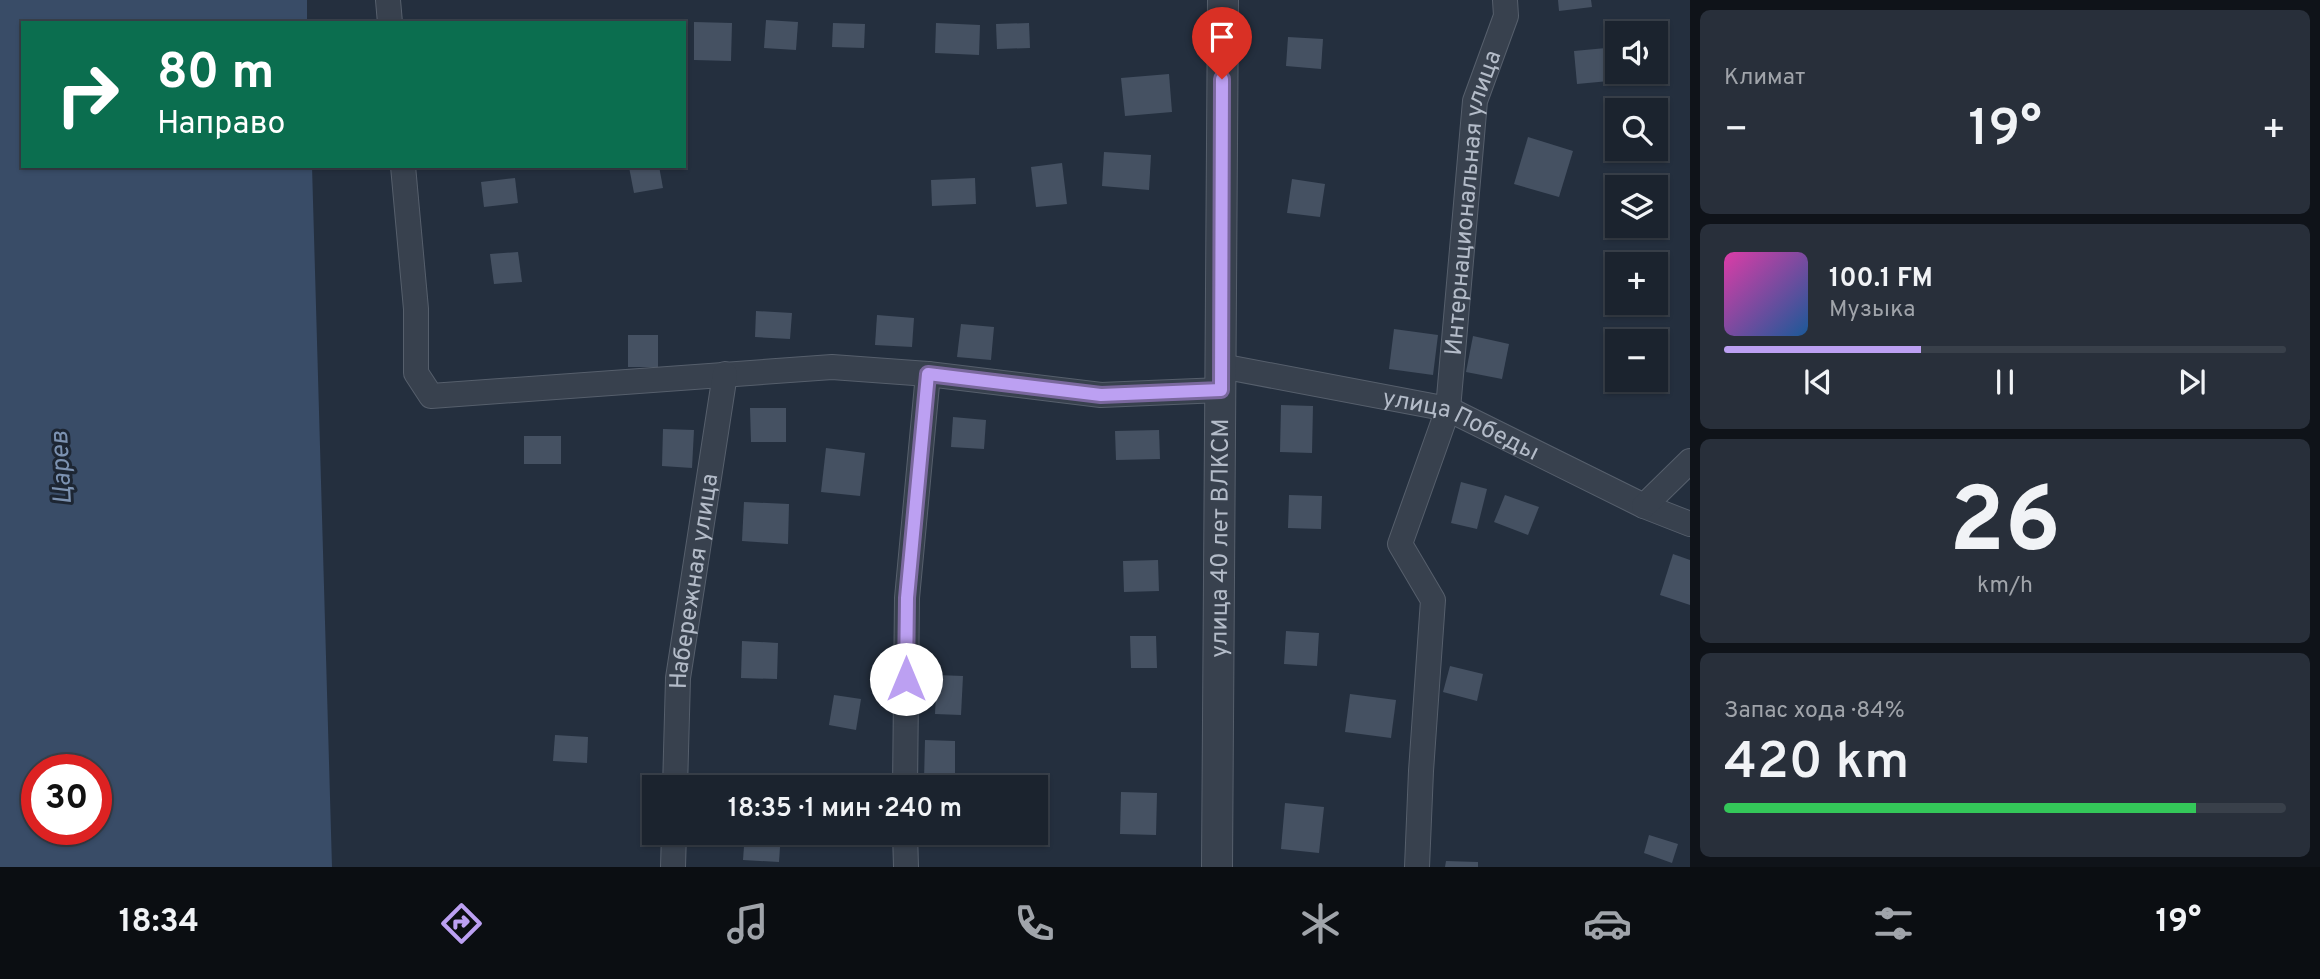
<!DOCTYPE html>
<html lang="ru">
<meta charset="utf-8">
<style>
:root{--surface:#1b232e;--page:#282f3a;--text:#f1f3f6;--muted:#a0a4aa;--line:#39404a;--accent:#bca0f2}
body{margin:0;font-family:Overpass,sans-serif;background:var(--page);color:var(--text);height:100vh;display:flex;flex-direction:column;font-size:26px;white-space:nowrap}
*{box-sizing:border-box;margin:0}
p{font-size:23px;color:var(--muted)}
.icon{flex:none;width:38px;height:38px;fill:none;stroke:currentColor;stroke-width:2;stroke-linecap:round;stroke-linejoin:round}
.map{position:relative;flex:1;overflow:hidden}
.panel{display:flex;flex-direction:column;gap:10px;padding:10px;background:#0f1319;width:630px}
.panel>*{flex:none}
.banner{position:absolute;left:21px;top:21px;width:665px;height:147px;border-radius:0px;box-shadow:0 2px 5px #0004,0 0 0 2px var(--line);background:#0b6e4f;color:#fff;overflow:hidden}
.buttons{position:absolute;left:1605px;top:21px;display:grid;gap:14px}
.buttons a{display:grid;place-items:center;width:63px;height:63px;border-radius:0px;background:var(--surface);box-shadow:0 2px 5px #0004,0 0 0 2px var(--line);font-size:35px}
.speed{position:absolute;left:21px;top:754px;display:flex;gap:14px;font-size:35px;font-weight:700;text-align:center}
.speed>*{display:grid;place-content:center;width:91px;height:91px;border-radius:50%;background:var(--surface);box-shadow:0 2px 5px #0004,0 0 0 2px var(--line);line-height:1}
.speed .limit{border:10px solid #d22;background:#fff;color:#111}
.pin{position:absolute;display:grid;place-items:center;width:60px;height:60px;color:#fff;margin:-72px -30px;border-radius:50% 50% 50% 0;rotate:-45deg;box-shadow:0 0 7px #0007}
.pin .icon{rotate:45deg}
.me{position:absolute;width:77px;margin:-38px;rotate:0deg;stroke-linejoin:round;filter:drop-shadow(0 0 5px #0008)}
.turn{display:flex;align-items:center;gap:24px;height:147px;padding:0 21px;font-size:32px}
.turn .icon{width:91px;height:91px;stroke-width:2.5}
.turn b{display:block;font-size:49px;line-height:60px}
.big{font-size:52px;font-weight:600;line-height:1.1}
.panel .widget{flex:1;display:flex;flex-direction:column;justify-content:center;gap:10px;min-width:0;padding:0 24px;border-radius:10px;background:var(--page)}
.panel .dial{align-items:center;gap:0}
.dial b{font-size:91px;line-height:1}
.song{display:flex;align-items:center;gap:21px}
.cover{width:84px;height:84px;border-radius:10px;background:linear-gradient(135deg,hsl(320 70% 55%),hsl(210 70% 35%))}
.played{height:7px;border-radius:4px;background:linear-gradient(90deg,var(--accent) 35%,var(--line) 35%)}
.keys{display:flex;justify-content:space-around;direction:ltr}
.heat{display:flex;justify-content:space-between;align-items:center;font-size:38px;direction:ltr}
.charge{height:10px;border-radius:5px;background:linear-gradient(90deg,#34c759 84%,var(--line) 0)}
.trip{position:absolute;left:642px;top:775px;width:406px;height:70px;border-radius:0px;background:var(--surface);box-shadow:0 2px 5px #0004,0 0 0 2px var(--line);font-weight:600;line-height:70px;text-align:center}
.menu{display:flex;height:112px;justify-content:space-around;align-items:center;background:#0b0e12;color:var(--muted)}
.menu .icon{width:49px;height:49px}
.menu .current{color:var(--accent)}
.menu b{font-size:32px;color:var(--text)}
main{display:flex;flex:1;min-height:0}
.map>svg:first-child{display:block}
</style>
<main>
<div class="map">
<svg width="1690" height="867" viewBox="0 0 1690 867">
<rect width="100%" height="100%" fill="#242f3e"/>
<!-- water -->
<path fill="#394c67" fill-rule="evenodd" d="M0 0H307V23H23V166H312L332 867H0ZM96 770V830H37V770Z"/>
<!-- building -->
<g fill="#455162">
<polygon points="1558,0 1591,0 1592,7 1559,11"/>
<polygon points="766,20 798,22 796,50 764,48"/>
<polygon points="694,22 732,23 731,61 694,60"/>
<polygon points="833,23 865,24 864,48 832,47"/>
<polygon points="936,23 980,25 979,55 935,53"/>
<polygon points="1029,23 1030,48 997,49 996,24"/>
<polygon points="1288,37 1323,39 1321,69 1286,66"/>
<polygon points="1606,48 1609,81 1577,84 1574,51"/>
<polygon points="1169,74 1172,112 1125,116 1121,78"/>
<polygon points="1528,137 1573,151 1559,197 1514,184"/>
<polygon points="1104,152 1151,155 1149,190 1102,186"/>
<polygon points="1062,163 1067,204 1036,207 1031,167"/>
<polygon points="637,166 659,166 663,188 634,193 629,167"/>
<polygon points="515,178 518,203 484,207 481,182"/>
<polygon points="975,178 976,204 932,206 931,180"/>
<polygon points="1292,179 1325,184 1320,217 1287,213"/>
<polygon points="518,252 522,282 494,284 490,254"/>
<polygon points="756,311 792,313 790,339 755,337"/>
<polygon points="877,315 914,318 912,347 875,345"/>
<polygon points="961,324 994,327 991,360 957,357"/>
<polygon points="1394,329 1438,335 1433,375 1389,369"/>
<rect x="628" y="335" width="30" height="32"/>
<polygon points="1473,336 1509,344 1502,379 1466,372"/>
<polygon points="1281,405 1313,406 1312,453 1280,452"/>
<polygon points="750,408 786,408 786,442 751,442"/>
<polygon points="953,417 986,420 984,449 951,447"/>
<polygon points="663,429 694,430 692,468 662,466"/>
<polygon points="1159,430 1160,459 1116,460 1115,431"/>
<rect x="524" y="436" width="37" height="28"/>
<polygon points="826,448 865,453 860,496 821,492"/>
<polygon points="1461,482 1487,489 1477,529 1451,523"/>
<polygon points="1289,495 1322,496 1321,529 1288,528"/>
<polygon points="1505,495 1539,507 1528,535 1494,522"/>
<polygon points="744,502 789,504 788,544 742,541"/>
<polygon points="1673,554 1690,560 1690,605 1660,595"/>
<polygon points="1158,560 1159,591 1124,592 1123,561"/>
<polygon points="1286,631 1319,633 1317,666 1284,664"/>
<polygon points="1130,636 1156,636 1157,668 1131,668"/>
<polygon points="742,641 778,643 777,679 741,678"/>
<polygon points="1450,666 1483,674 1477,701 1443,692"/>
<polygon points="937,675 963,676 961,715 935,714"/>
<polygon points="1350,694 1396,700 1391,738 1345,732"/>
<polygon points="834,695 861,699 856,730 829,725"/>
<polygon points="555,735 588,737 587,763 553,761"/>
<polygon points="925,740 955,741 955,782 924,781"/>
<polygon points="1121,792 1157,793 1156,835 1120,834"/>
<polygon points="1285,803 1324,807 1319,853 1281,849"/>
<polygon points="745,833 781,833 779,862 743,860"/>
<polygon points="1649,835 1678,844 1672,863 1644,853"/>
<polygon points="1446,861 1478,862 1478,867 1445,867"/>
</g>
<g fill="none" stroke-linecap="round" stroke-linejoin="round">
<!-- minor casing -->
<g stroke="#565f6c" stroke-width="26">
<g id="minor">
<polyline points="388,0 390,23"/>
<polyline points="403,166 416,309 416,373 431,396 832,367 928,374 1101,395 1221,390"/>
<path id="s1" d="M1221 366 1448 409 1644 506 1690 524"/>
<polyline points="1644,506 1690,461"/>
<path id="s2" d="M675 788 678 678 725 374"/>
<polyline points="905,788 907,598 928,374"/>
<polyline points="905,833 906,867"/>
<polyline points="673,867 674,833"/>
<path id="s3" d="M1417 867 1421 771 1433 600 1400 544 1448 409 1475 101 1506 16 1505 0"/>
</g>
</g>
<!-- tertiary casing -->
<g stroke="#565f6c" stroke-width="32">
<g id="tertiary">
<path id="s4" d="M1217 867 1223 0"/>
</g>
</g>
<!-- minor -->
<use href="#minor" stroke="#38414e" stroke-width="24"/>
<!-- tertiary -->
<use href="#tertiary" stroke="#38414e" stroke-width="30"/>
</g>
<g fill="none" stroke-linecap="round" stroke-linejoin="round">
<!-- route casing -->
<g stroke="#7a689d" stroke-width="18">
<polyline id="route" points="906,679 907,598 928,374 1101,395 1221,390 1222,79"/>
</g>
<!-- route -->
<use href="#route" stroke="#bca0f2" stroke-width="12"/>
</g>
<g text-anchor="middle" stroke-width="6" stroke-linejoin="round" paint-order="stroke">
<!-- street labels -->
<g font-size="24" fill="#b4bcc9" stroke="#1d2633">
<text dy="8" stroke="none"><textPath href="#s3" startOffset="684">Интернациональная улица</textPath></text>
<text dy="8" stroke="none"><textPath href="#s1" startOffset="248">улица Победы</textPath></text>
<text dy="8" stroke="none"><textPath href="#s4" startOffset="329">улица 40 лет ВЛКСМ</textPath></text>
<text dy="8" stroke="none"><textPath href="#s2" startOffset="208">Набережная улица</textPath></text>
</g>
<!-- water labels -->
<g font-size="26" font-style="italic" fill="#7c92b1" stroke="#1d2633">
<text transform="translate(60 468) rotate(-93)" y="9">Царев</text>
</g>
</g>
</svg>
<div class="buttons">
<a><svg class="icon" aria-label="sound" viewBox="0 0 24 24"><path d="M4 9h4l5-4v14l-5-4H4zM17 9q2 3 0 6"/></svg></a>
<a><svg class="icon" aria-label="search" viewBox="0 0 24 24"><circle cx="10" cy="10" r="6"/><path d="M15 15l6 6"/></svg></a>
<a><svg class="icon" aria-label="layers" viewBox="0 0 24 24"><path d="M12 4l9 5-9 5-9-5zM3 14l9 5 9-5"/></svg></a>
<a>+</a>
<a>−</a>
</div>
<div class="speed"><div class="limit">30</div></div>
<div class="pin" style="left:1222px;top:79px;background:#d93025"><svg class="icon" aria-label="arrive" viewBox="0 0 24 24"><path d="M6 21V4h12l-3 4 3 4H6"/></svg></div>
<svg class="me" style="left:906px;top:679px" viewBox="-20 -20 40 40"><circle r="19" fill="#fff"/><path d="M0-13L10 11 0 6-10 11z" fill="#bca0f2"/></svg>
<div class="trip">18:35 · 1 мин · 240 m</div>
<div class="banner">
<div class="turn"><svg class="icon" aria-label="right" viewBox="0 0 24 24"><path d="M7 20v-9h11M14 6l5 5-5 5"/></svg><div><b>80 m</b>Направо</div></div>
</div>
</div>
<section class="panel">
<div class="widget"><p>Климат</p>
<div class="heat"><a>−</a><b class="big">19°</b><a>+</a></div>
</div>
<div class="widget">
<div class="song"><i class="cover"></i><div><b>100.1 FM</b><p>Музыка</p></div></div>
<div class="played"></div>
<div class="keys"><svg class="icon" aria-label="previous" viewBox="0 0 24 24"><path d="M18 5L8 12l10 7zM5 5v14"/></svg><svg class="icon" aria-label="pause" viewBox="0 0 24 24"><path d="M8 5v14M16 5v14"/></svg><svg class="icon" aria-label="next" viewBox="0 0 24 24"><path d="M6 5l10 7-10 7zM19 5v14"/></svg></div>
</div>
<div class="widget dial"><b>26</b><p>km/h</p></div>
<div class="widget"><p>Запас хода · 84%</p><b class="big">420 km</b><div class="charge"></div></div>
</section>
</main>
<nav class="menu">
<b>18:34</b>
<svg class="icon current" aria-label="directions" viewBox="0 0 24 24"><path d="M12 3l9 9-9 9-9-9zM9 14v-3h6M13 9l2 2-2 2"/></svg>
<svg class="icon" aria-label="music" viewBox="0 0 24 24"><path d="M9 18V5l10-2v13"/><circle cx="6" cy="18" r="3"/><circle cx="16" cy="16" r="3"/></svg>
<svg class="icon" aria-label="phone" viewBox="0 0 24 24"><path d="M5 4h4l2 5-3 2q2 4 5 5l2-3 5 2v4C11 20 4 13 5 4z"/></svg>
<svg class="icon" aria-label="climate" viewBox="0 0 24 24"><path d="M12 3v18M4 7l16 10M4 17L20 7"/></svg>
<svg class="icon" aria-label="car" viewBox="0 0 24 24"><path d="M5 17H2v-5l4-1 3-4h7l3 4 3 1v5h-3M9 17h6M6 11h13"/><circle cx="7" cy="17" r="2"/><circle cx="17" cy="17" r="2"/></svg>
<svg class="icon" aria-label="filters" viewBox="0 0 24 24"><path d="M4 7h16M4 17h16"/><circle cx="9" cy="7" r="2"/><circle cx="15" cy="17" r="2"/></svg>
<b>19°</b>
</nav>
